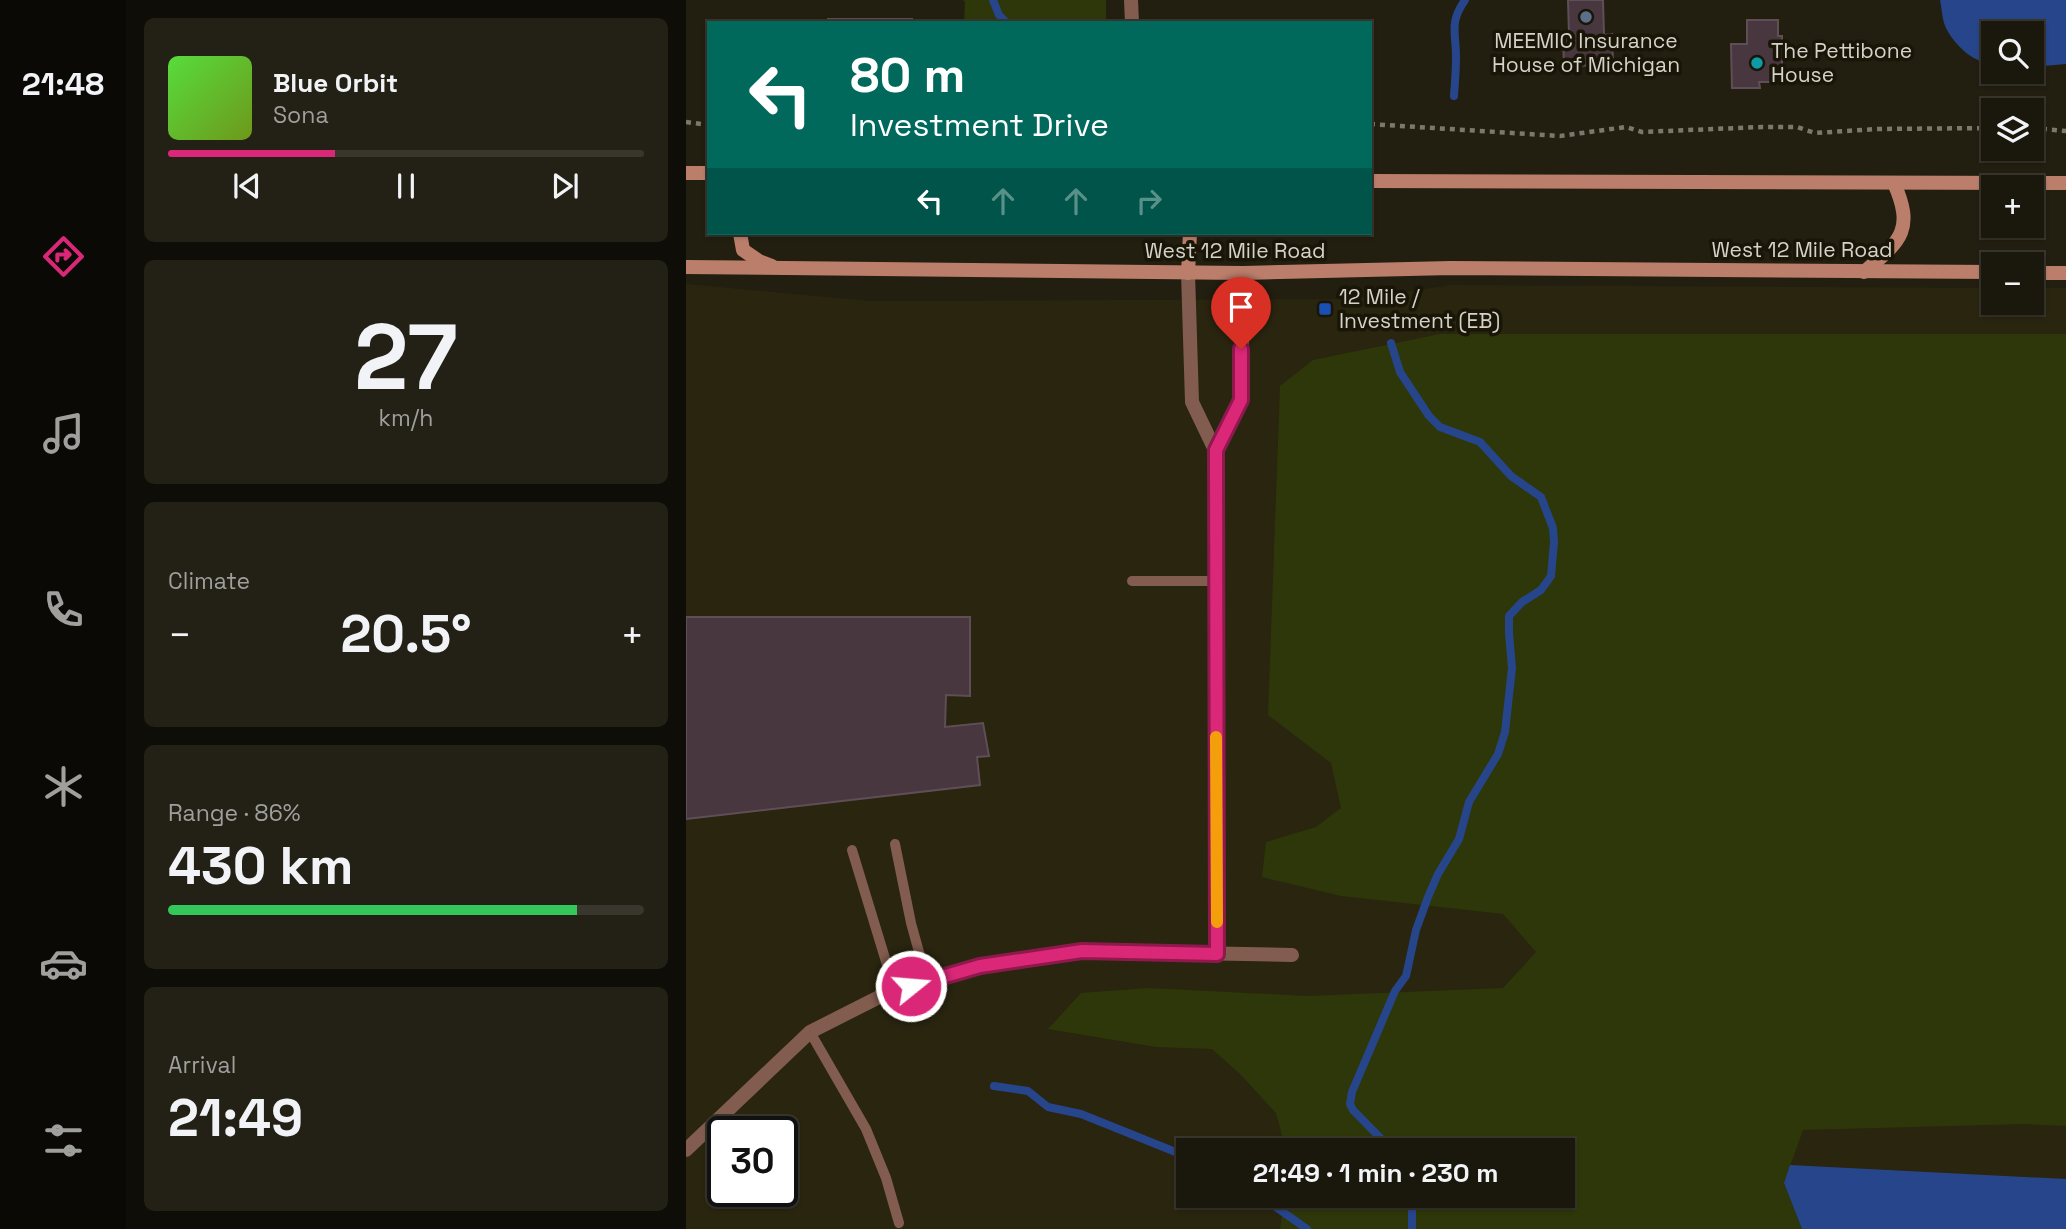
<!DOCTYPE html>
<meta charset="utf-8">
<style>
:root{--surface:#1a170c;--page:#232015;--text:#f1f3f6;--muted:#9f9f9d;--line:#38362d;--accent:#db2777}
body{margin:0;font-family:"Space Grotesk",sans-serif;background:var(--page);color:var(--text);height:100vh;display:flex;flex-direction:column;font-size:26px;white-space:nowrap}
*{box-sizing:border-box;margin:0}
p{font-size:23px;color:var(--muted)}
.icon{flex:none;width:38px;height:38px;fill:none;stroke:currentColor;stroke-width:2;stroke-linecap:round;stroke-linejoin:round}
.map{position:relative;flex:1;overflow:hidden}
.sheet{display:flex;flex-direction:column;gap:18px;padding:18px;background:#0e0d07;width:560px}
.sheet>*{flex:none}
.banner{position:absolute;left:21px;top:21px;width:665px;height:214px;border-radius:0px;box-shadow:0 2px 5px #0004,0 0 0 2px var(--line);background:#00695c;color:#fff;overflow:hidden}
.controls{position:absolute;left:1295px;top:21px;display:grid;gap:14px}
.controls a{display:grid;place-items:center;width:63px;height:63px;border-radius:0px;background:var(--surface);box-shadow:0 2px 5px #0004,0 0 0 2px var(--line);font-size:35px}
.speed{position:absolute;left:21px;top:1116px;display:flex;gap:14px;font-size:35px;font-weight:700;text-align:center}
.speed>*{display:grid;place-content:center;width:91px;height:91px;border-radius:50%;background:var(--surface);box-shadow:0 2px 5px #0004,0 0 0 2px var(--line);line-height:1}
.speed .limit{border:4px solid #111;border-radius:10px;background:#fff;color:#111}
.pin{position:absolute;display:grid;place-items:center;width:60px;height:60px;color:#fff;margin:-72px -30px;border-radius:50% 50% 50% 0;rotate:-45deg;box-shadow:0 0 7px #0007}
.pin .icon{rotate:45deg}
.me{position:absolute;width:77px;margin:-38px;rotate:73deg;stroke-linejoin:round;filter:drop-shadow(0 0 5px #0008)}
.turn{display:flex;align-items:center;gap:24px;height:147px;padding:0 28px;font-size:32px}
.turn .icon{width:91px;height:91px;stroke-width:2.5}
.turn b{display:block;font-size:49px;line-height:60px}
.lanes{display:flex;align-items:center;height:66px;padding:0 28px;background:#0003;justify-content:center;gap:35px;direction:ltr}
.lanes .off{opacity:.35}
.big{font-size:52px;font-weight:600;line-height:1.1}
.sheet .card{flex:1;display:flex;flex-direction:column;justify-content:center;gap:10px;min-width:0;padding:0 24px;border-radius:10px;background:var(--page)}
.sheet .dial{align-items:center;gap:0}
.dial b{font-size:91px;line-height:1}
.song{display:flex;align-items:center;gap:21px}
.cover{width:84px;height:84px;border-radius:10px;background:linear-gradient(135deg,hsl(110 70% 55%),hsl(80 70% 35%))}
.played{height:7px;border-radius:4px;background:linear-gradient(90deg,var(--accent) 35%,var(--line) 35%)}
.keys{display:flex;justify-content:space-around;direction:ltr}
.heat{display:flex;justify-content:space-between;align-items:center;font-size:38px;direction:ltr}
.charge{height:10px;border-radius:5px;background:linear-gradient(90deg,#34c759 86%,var(--line) 0)}
.trip{position:absolute;left:490px;top:1138px;width:399px;height:70px;border-radius:0px;background:var(--surface);box-shadow:0 2px 5px #0004,0 0 0 2px var(--line);font-weight:600;line-height:70px;text-align:center}
main{display:flex;flex:1;min-height:0}
.tab-bar{display:flex;flex-direction:column;width:126px;justify-content:space-around;align-items:center;background:#0a0905;color:var(--muted)}
.tab-bar .icon{width:49px;height:49px}
.tab-bar .on{color:var(--accent)}
.tab-bar b{font-size:32px;color:var(--text)}
.map>svg:first-child{display:block}
</style>
<main>
<nav class="tab-bar">
<b>21:48</b>
<svg class="icon on" aria-label="directions" viewBox="0 0 24 24"><path d="M12 3l9 9-9 9-9-9zM9 14v-3h6M13 9l2 2-2 2"/></svg>
<svg class="icon" aria-label="music" viewBox="0 0 24 24"><path d="M9 18V5l10-2v13"/><circle cx="6" cy="18" r="3"/><circle cx="16" cy="16" r="3"/></svg>
<svg class="icon" aria-label="phone" viewBox="0 0 24 24"><path d="M5 4h4l2 5-3 2q2 4 5 5l2-3 5 2v4C11 20 4 13 5 4z"/></svg>
<svg class="icon" aria-label="climate" viewBox="0 0 24 24"><path d="M12 3v18M4 7l16 10M4 17L20 7"/></svg>
<svg class="icon" aria-label="car" viewBox="0 0 24 24"><path d="M5 17H2v-5l4-1 3-4h7l3 4 3 1v5h-3M9 17h6M6 11h13"/><circle cx="7" cy="17" r="2"/><circle cx="17" cy="17" r="2"/></svg>
<svg class="icon" aria-label="filters" viewBox="0 0 24 24"><path d="M4 7h16M4 17h16"/><circle cx="9" cy="7" r="2"/><circle cx="15" cy="17" r="2"/></svg>
</nav>
<section class="sheet">
<div class="card">
<div class="song"><i class="cover"></i><div><b>Blue Orbit</b><p>Sona</p></div></div>
<div class="played"></div>
<div class="keys"><svg class="icon" aria-label="previous" viewBox="0 0 24 24"><path d="M18 5L8 12l10 7zM5 5v14"/></svg><svg class="icon" aria-label="pause" viewBox="0 0 24 24"><path d="M8 5v14M16 5v14"/></svg><svg class="icon" aria-label="next" viewBox="0 0 24 24"><path d="M6 5l10 7-10 7zM19 5v14"/></svg></div>
</div>
<div class="card dial"><b>27</b><p>km/h</p></div>
<div class="card"><p>Climate</p>
<div class="heat"><a>−</a><b class="big">20.5°</b><a>+</a></div>
</div>
<div class="card"><p>Range · 86%</p><b class="big">430 km</b><div class="charge"></div></div>
<div class="card"><p>Arrival</p><b class="big">21:49</b></div>
</section>
<div class="map">
<svg width="1380" height="1229" viewBox="0 0 1380 1229">
<rect width="100%" height="100%" fill="#221f10"/>
<!-- built -->
<path fill="#29250f" fill-rule="evenodd" d="M0 284 184 301 670 299 766 285 1307 288V303H1346V288H1380V1229H0ZM37 1132H96V1192H37ZM502 1150H877V1195H502Z"/>
<!-- green -->
<g fill="#2e3709">
<polygon points="277,0 420,0 420,23 278,23 279,2"/>
<polygon points="754,334 1380,334 1380,1126 1338,1124 1117,1130 1098,1183 1116,1229 594,1229 599,1195 877,1195 877,1150 600,1150 590,1113 555,1075 526,1049 470,1047 362,1029 395,993 462,988 622,996 817,988 850,952 817,914 655,896 576,877 580,842 630,827 655,808 645,763 582,715 594,386 627,360"/>
</g>
<!-- water -->
<g fill="#27458b">
<path d="M1254 0H1380V64L1346 67V33H1307V64C1288 63 1269 46 1260 28 1256 20 1256 9 1254 0Z"/>
<polygon points="1104,1165 1380,1179 1380,1229 1116,1229 1098,1183"/>
</g>
<g fill="none" stroke-linecap="round" stroke-linejoin="round">
<!-- stream -->
<g stroke="#27458b" stroke-width="8">
<polyline points="307,0 313,15 321,23"/>
<path d="M768 96C769 83 770 70 770 57 770 32 763 23 779 0"/>
<polyline points="705,343 714,372 743,416 754,427 794,442 825,476 855,497 867,528 868,542 865,576 855,590 836,602 823,616 823,633 826,668 819,732 812,754 783,802 773,839 752,874 742,897 730,930 720,976 709,991 666,1092 664,1104 667,1110 706,1150"/>
<polyline points="308,1086 342,1091 362,1107 395,1114 502,1157"/>
<polyline points="573,1195 621,1229"/>
<polyline points="726,1229 726,1195"/>
</g>
</g>
<!-- building -->
<g fill="#48373f" stroke="#5f4e56" stroke-width="2">
<polygon points="882,0 917,0 918,35 926,34 927,65 878,66 877,36 883,35"/>
<rect x="142" y="19" width="84" height="4"/>
<polygon points="1061,20 1092,20 1092,36 1096,36 1096,82 1073,82 1074,88 1046,88 1045,44 1061,44"/>
<polygon points="0,617 284,617 284,696 260,695 259,727 297,723 303,756 291,757 294,785 0,819"/>
</g>
<g fill="none" stroke-linecap="round" stroke-linejoin="round">
<!-- path -->
<g stroke="#7b786c" stroke-width="4.5" stroke-dasharray="5 5" stroke-linecap="butt">
<polyline points="0,122 23,125"/>
<polyline points="684,124 874,136 940,127 956,132 1076,127 1111,127 1129,133 1191,129 1307,128"/>
<polyline points="1346,128 1380,131"/>
</g>
<!-- service -->
<g stroke="#825c4f" stroke-width="10">
<polyline points="446,581 530,581"/>
<polyline points="209,844 225,923 241,981"/>
<polyline points="166,850 209,991"/>
<polyline points="124,1032 180,1129 200,1178 213,1223"/>
</g>
<!-- minor -->
<g stroke="#825c4f" stroke-width="14">
<polyline points="445,0 446,23"/>
<polyline points="502,273 506,402 529,450 531,954"/>
<polyline points="529,450 555,400 557,273"/>
<polyline points="0,1150 124,1032 201,993 294,966 396,951 606,955"/>
</g>
<!-- secondary -->
<g stroke="#bb7e6a" stroke-width="14">
<polyline points="0,173 23,173"/>
<polyline points="684,181 1380,183"/>
<polyline points="54,233 57,250 73,261 86,266"/>
<polyline points="0,267 557,273 765,268 1307,272"/>
<path d="M1178 272C1214 241 1229 231 1208 183"/>
<polyline points="502,273 504,233"/>
<polyline points="1346,273 1380,273"/>
</g>
</g>
<g fill="none" stroke-linecap="round" stroke-linejoin="round">
<!-- route casing -->
<g stroke="#8e194d" stroke-width="18">
<polyline id="route" points="225,986 294,966 396,951 531,954 530,450 555,400 555,349"/>
</g>
<!-- route -->
<use href="#route" stroke="#db2777" stroke-width="12"/>
<!-- slow -->
<polyline stroke="#f59e0b" stroke-width="12" points="530,737 531,922"/>
</g>
<!-- markers -->
<circle fill="#5c6f8a" stroke="#191607" stroke-width="2.5" cx="900" cy="17" r="7"/>
<circle fill="#0f9aa8" stroke="#191607" stroke-width="2.5" cx="1071" cy="63" r="7"/>
<rect fill="#1a4fb4" stroke="#191607" stroke-width="2.5" x="632" y="302" width="14" height="14" rx="3.5"/>
<g text-anchor="middle" stroke-width="7" stroke-linejoin="round" paint-order="stroke">
<!-- poi labels -->
<g font-size="21" fill="#d5d3c9" stroke="#191607" text-anchor="start">
<text x="900" y="48" text-anchor="middle">MEEMIC Insurance<tspan x="900" dy="24">House of Michigan</tspan></text>
<text x="1085" y="58">The Pettibone<tspan x="1085" dy="24">House</tspan></text>
<text x="653" y="304">12 Mile /<tspan x="653" dy="24">Investment (EB)</tspan></text>
</g>
<!-- street labels -->
<g font-size="21" fill="#d5d3c9" stroke="#191607">
<text x="1116" y="257">West 12 Mile Road</text>
<text x="549" y="258">West 12 Mile Road</text>
</g>
</g>
</svg>
<div class="controls">
<a><svg class="icon" aria-label="search" viewBox="0 0 24 24"><circle cx="10" cy="10" r="6"/><path d="M15 15l6 6"/></svg></a>
<a><svg class="icon" aria-label="layers" viewBox="0 0 24 24"><path d="M12 4l9 5-9 5-9-5zM3 14l9 5 9-5"/></svg></a>
<a>+</a>
<a>−</a>
</div>
<div class="speed"><div class="limit">30</div></div>
<div class="pin" style="left:555px;top:349px;background:#d93025"><svg class="icon" aria-label="arrive" viewBox="0 0 24 24"><path d="M6 21V4h12l-3 4 3 4H6"/></svg></div>
<svg class="me" style="left:225px;top:986px" viewBox="-20 -20 40 40"><circle r="17" fill="#db2777" stroke="#fff" stroke-width="3"/><path d="M0-11L8 9 0 5-8 9z" fill="#fff"/></svg>
<div class="trip">21:49 · 1 min · 230 m</div>
<div class="banner">
<div class="turn"><svg class="icon" aria-label="left" viewBox="0 0 24 24"><path d="M17 20v-9H6M10 6l-5 5 5 5"/></svg><div><b>80 m</b>Investment Drive</div></div>
<div class="lanes"><svg class="icon" aria-label="left" viewBox="0 0 24 24"><path d="M17 20v-9H6M10 6l-5 5 5 5"/></svg><svg class="icon off" aria-label="ahead" viewBox="0 0 24 24"><path d="M12 20V5M6 11l6-6 6 6"/></svg><svg class="icon off" aria-label="ahead" viewBox="0 0 24 24"><path d="M12 20V5M6 11l6-6 6 6"/></svg><svg class="icon off" aria-label="right" viewBox="0 0 24 24"><path d="M7 20v-9h11M14 6l5 5-5 5"/></svg></div>
</div>
</div>
</main>
